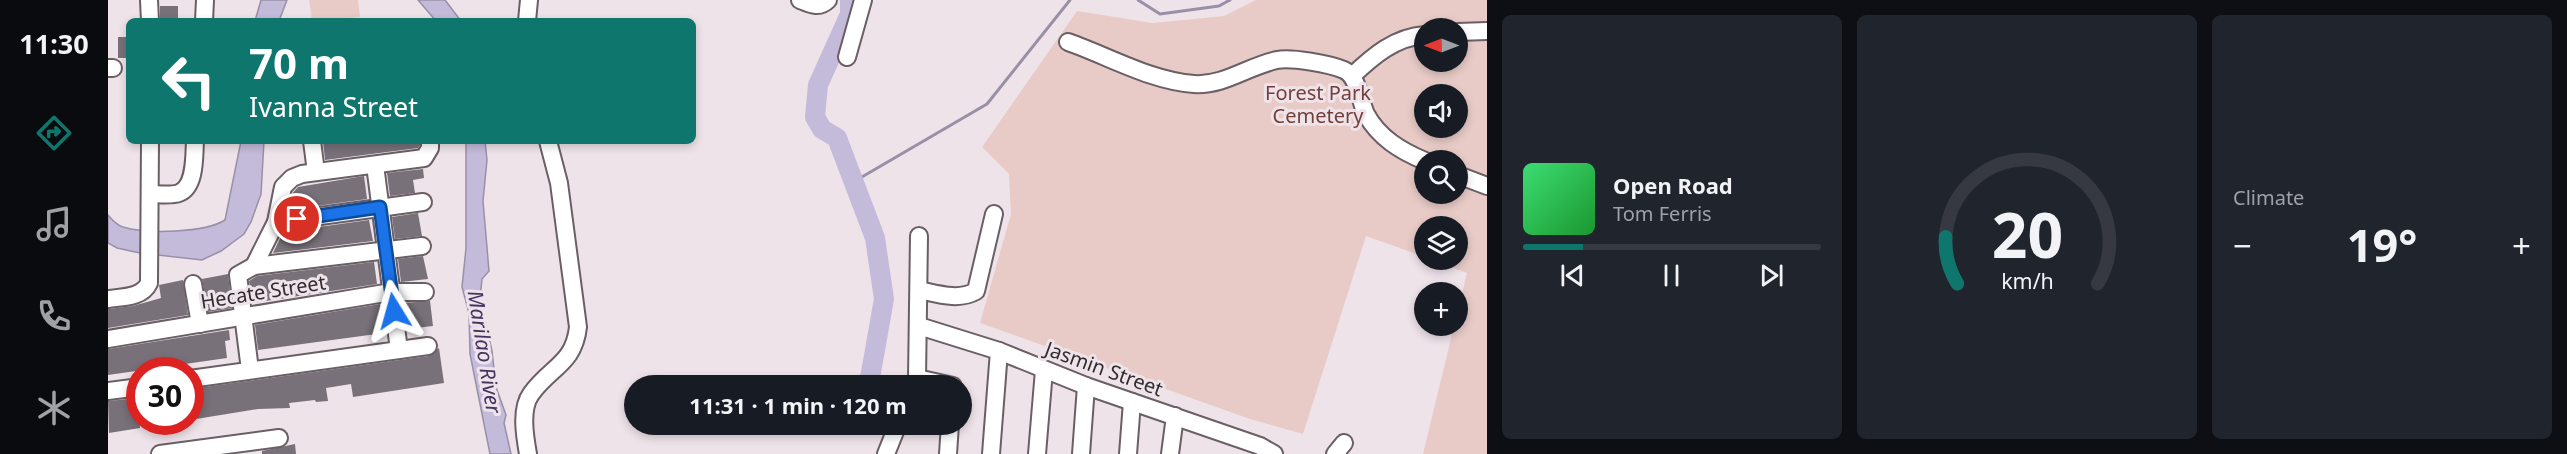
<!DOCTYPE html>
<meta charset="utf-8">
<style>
:root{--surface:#171b24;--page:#20242c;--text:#f1f3f6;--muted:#9ea1a6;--line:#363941;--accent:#0f766e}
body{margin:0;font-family:"Noto Sans",sans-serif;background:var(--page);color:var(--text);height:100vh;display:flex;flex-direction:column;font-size:22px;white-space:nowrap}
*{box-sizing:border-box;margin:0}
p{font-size:20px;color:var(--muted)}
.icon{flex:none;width:33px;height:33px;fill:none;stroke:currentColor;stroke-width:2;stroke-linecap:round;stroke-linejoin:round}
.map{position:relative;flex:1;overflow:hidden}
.panel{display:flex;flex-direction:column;gap:15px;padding:15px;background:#0d0f14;width:1080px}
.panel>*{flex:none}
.banner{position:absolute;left:18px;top:18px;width:570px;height:126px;border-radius:9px;box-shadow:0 3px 9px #0003;background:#0f766e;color:#fff;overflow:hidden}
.needle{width:39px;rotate:270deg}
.buttons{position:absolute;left:1306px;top:18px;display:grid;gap:12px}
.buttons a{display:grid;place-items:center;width:54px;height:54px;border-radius:50%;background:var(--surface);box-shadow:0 3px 9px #0003;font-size:30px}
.speed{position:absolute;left:18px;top:357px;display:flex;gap:12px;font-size:30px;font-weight:700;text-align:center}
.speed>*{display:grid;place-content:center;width:78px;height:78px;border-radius:50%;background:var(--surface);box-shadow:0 3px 9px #0003;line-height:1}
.speed .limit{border:9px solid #d22;background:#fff;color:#111}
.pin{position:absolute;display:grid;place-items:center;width:51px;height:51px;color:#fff;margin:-26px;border:3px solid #fff;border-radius:50%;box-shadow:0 2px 6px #0007}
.me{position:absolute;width:66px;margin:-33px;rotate:352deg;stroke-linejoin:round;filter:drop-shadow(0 0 4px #0008)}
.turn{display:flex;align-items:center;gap:21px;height:126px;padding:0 24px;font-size:27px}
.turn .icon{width:78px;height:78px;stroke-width:2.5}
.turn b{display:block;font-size:42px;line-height:51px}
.big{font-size:45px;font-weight:700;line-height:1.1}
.panel .card{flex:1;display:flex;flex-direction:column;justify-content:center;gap:9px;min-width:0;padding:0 21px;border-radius:9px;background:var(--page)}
.panel .dial{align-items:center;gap:0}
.dial svg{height:156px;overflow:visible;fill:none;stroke:var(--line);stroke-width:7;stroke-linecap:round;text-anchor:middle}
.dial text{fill:var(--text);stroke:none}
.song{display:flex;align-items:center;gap:18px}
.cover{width:72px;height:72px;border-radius:9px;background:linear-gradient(135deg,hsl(140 70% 55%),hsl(130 70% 35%))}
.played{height:6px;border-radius:3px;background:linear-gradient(90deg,var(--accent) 20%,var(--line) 20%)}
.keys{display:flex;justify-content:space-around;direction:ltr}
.heat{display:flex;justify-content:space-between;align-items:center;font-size:33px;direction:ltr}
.panel .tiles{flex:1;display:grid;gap:15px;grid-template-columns:repeat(3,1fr)}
.trip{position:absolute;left:516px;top:375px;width:348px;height:60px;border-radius:30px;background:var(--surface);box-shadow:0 3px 9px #0003;font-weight:700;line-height:60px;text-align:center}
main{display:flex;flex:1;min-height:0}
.menu{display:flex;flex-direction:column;width:108px;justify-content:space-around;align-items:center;background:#090b0e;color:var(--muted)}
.menu .icon{width:42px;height:42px}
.menu .selected{color:var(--accent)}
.menu b{font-size:27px;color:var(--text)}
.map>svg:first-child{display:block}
</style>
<main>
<nav class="menu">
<b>11:30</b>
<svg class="icon selected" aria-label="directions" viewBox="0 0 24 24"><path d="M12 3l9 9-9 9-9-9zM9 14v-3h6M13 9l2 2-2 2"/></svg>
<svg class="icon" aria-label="music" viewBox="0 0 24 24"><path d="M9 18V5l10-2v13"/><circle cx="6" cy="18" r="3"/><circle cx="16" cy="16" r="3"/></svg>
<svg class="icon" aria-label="phone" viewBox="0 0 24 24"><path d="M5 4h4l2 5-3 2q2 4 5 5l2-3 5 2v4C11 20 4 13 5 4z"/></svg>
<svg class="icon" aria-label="climate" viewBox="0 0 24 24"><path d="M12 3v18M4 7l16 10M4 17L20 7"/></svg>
</nav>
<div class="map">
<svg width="1379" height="454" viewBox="0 0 1379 454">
<rect width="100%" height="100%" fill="#efe3ea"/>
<!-- green -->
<g fill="#e8cbc7" fill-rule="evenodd">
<polygon points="201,0 250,0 252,17 204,21"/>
<path d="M1148 0H1379V454H1315L1346 326H1350V311L1359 273 1323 260H1350V226H1317V257L1258 236 1195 434 1142 419 872 323 903 214 901 174 874 147 969 11 1045 23 1116 16ZM1317 28H1350V62H1317ZM1317 94H1350V128H1317ZM1317 160H1350V194H1317Z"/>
</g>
<!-- water -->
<g fill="#c4bbdb" stroke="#9890a7" stroke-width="1.5">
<polygon points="153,0 179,0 171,21 147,21"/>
<polygon points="310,0 337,0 353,21 328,21"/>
<path d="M133 141H156L153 194 143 222 136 234 113 251 94 260 32 253 9 248 0 243V215C4 220 9 225 15 227 38 234 97 233 117 220Z"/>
<polygon points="358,141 377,141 379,160 375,201 381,271 374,279 372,299 384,351 388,387 398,415 396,423 403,454 382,454 362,354 361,313 354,287 358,248"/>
<polygon points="766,324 777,327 769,377 762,385 750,385 759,365"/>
</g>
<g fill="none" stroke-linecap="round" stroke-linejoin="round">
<!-- stream -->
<g stroke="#9890a7" stroke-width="3">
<polyline points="1030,0 1052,14 1111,6 1122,0"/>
<polyline points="734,32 741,27"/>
<polyline points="747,181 879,104 962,0"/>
</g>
<!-- river -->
<polyline stroke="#c4bbdb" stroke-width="20" points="742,0 742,14 710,85 707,117 714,129 729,138 767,238 776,299 762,378 756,386"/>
</g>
<!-- building -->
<g fill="#78717a">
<rect x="52" y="6" width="18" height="12"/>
<rect x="10" y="37" width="11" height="21"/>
<polygon points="215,141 312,141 312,145 310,148 217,160"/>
<polygon points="315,169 316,178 305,180 307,193 282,196 279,173"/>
<polygon points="256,176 259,199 187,209 184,194 190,187"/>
<polygon points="310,213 314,236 287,239 284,217"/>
<polygon points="261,220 265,241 165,253 175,232"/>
<polygon points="315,256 320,279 293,282 290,259"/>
<polygon points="266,262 269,284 144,303 141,281 149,276"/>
<polygon points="120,274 124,308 100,312 94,279"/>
<polygon points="75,280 80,315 0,328 0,309 25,306 53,298 51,285"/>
<polygon points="322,301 325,326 299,329 295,303"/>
<polygon points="272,304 276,333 150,350 147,325"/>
<polygon points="121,330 122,340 117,341 119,358 0,375 0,349"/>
<polygon points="331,348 336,383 245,397 243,384 218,388 220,401 208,402 207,400 181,403 182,408 150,409 82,420 82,389 321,356"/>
<polygon points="30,398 32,428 1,433 0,401"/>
<polygon points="187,444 188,454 154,454 154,451"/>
</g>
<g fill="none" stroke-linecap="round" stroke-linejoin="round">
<!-- minor casing -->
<g stroke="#6a5f65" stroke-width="20">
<g id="minor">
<polyline points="41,0 42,21"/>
<path d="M692 0C702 4 711 9 720 0"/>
<polyline points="96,21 97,0"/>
<polyline points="419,21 421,0"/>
<polyline points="1350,32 1379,31"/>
<path d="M960 42C1000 56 1043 81 1086 84 1116 86 1140 66 1169 60 1183 57 1222 64 1236 70 1250 76 1252 101 1258 114 1271 138 1293 151 1317 161"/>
<polyline points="739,57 755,0"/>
<polyline points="0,68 5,68"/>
<path d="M1244 76C1265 56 1287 37 1317 35"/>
<polyline points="204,141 208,172"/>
<polyline points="267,165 291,350"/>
<polyline points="1350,175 1379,186"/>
<path d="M42 194C50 194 63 196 71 193 88 187 86 155 87 141"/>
<polyline points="168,222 315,202"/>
<polyline points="146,266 314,246"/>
<polyline points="85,284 92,324"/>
<path d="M811 290C830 294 851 301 868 291L886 214"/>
<path d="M0 299C14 297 34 298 41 283L42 141"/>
<polyline points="811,326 891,351 978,386 1152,446 1166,454"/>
<polyline points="0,339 283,292 317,292"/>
<polyline points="142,370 130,275 146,266 168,222 175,187 184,178 194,174 316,158 322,148 322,141"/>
<polyline points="809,378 845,386"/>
<polyline points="82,379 320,346"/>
<polyline points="805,386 809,378 811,236"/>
<polyline points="0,391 32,387"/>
<polyline points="52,454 171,438"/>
<path d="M420 454C417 437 412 409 423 394 442 367 466 364 470 327L451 183 440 141"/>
<polyline points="778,454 790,424"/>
<polyline points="840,454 842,424"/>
<polyline points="883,454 891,351"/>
<polyline points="929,454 936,370"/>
<polyline points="973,454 978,386"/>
<polyline points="1020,454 1024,402"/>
<polyline points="1062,454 1067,416"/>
<polyline points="1227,454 1236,443"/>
</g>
</g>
<!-- minor -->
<use href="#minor" stroke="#fff" stroke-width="16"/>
</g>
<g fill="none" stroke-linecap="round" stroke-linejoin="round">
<!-- route casing -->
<g stroke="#114b97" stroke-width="15">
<polyline id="route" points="189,219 272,207 286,311"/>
</g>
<!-- route -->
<use href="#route" stroke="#1a73e8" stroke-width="10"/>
</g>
<g text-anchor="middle" stroke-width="6" stroke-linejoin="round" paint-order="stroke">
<!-- park labels -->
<g font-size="20" fill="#743f39" stroke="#efe3ea">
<text x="1210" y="100">Forest Park<tspan x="1210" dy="23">Cemetery</tspan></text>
</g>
<!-- street labels -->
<g font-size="20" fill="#302b2e" stroke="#efe3ea">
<text transform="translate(155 292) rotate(-9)" y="7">Hecate Street</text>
<text transform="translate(996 369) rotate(20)" y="7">Jasmin Street</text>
</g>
<!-- water labels -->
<g font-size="21" font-style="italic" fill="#433561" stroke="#efe3ea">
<text transform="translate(376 352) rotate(81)" y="7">Marilao River</text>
</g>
</g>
</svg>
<div class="buttons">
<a><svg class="needle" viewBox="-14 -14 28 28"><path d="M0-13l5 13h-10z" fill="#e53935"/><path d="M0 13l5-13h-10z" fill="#9ea1a6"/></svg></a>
<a><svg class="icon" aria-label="sound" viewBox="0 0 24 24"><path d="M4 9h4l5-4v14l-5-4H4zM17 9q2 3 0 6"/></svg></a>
<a><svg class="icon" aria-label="search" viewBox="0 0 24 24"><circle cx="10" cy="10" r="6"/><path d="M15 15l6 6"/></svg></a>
<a><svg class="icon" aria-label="layers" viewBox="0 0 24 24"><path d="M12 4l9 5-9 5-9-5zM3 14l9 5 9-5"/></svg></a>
<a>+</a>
</div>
<div class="speed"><div class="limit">30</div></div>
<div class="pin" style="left:189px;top:219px;background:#d93025"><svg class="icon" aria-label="arrive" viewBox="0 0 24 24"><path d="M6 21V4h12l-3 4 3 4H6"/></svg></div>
<svg class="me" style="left:286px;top:311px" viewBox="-20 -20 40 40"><path d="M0-17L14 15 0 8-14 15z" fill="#1a73e8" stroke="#fff" stroke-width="4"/></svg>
<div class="trip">11:31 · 1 min · 120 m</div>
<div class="banner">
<div class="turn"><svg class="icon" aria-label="left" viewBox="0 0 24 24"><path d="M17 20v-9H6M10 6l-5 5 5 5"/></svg><div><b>70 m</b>Ivanna Street</div></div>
</div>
</div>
<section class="panel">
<div class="tiles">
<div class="card">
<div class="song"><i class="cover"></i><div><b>Open Road</b><p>Tom Ferris</p></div></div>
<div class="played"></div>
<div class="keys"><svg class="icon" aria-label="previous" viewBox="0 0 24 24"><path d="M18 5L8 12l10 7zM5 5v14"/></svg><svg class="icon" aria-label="pause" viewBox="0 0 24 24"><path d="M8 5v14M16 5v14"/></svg><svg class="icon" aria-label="next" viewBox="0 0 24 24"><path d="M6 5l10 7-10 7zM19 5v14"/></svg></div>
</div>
<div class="card dial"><svg viewBox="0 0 100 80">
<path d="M14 69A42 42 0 1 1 86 69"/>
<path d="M14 69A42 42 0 0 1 8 45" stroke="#0f766e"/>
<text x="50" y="56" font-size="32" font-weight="700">20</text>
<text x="50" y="72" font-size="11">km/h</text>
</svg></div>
<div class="card"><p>Climate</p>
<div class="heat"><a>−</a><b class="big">19°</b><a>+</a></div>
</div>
</div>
</section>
</main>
